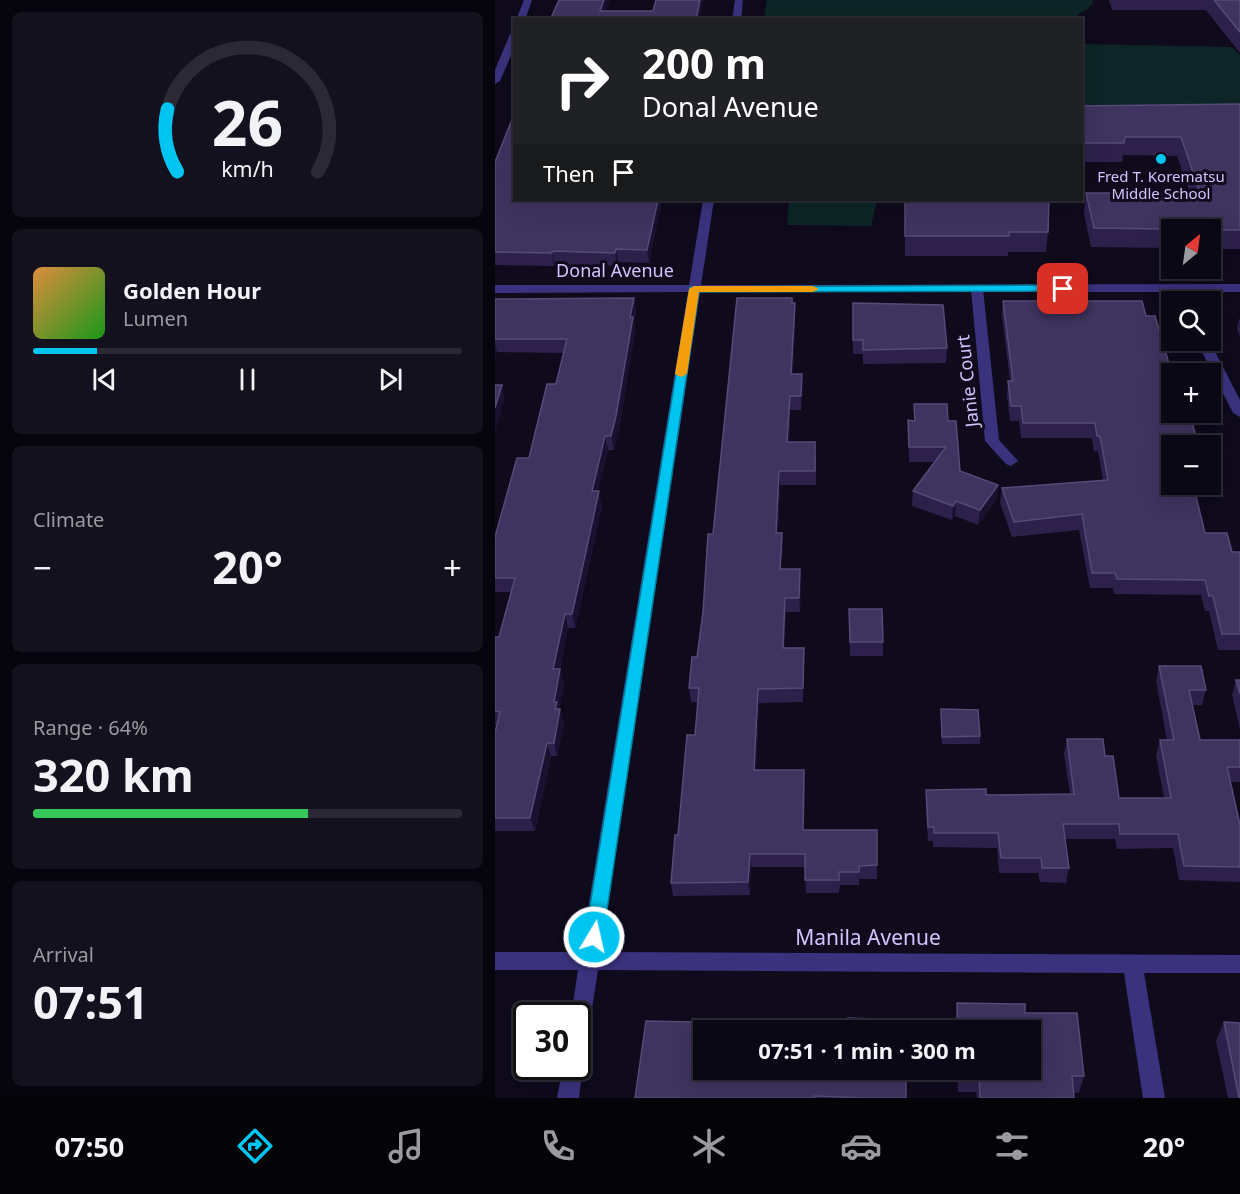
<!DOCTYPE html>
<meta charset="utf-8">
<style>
:root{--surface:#0b0815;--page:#14111e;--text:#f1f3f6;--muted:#9a9aa0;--line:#2b2934;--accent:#00c5f0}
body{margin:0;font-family:"Noto Sans",sans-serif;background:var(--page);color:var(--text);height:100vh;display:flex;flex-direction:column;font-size:22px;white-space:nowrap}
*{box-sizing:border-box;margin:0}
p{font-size:20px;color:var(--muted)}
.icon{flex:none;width:33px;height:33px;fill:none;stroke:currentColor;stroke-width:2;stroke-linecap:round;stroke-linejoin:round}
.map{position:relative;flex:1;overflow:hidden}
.drawer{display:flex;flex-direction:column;gap:12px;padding:12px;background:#06040c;width:495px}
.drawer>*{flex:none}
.hud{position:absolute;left:18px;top:18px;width:570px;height:183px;border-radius:0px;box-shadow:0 6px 24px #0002,0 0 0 2px var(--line);background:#202124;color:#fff;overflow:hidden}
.needle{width:39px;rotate:29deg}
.tools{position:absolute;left:666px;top:219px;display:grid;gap:12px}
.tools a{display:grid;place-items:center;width:60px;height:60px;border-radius:0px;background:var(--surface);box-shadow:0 6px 24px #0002,0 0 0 2px var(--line);font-size:30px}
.speed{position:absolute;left:18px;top:1002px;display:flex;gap:12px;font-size:30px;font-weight:700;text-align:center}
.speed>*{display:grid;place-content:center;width:78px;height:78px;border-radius:50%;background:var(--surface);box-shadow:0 6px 24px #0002,0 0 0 2px var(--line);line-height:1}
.speed .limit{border:3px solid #111;border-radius:9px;background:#fff;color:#111}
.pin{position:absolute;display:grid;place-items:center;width:51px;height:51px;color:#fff;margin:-26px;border-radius:12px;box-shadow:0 3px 9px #0006}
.me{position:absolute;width:66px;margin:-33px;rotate:9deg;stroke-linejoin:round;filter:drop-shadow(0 0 4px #0008)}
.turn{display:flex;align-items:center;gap:21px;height:126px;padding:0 30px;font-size:27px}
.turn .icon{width:78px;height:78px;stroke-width:2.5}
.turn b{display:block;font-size:42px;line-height:51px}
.then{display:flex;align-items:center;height:57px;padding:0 30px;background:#0003;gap:12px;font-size:22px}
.big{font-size:45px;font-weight:700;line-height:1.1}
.drawer .card{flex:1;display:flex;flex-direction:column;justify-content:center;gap:9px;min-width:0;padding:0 21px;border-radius:9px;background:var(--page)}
.drawer .dial{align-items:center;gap:0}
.dial svg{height:156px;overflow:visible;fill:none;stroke:var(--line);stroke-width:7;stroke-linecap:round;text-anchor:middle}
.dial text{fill:var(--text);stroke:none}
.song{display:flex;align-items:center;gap:18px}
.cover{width:72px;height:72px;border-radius:9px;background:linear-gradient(135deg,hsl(30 70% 55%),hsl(120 70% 35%))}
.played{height:6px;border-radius:3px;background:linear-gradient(90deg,var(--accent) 15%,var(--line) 15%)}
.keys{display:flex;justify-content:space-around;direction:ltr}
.heat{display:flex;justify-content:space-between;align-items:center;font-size:33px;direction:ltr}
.charge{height:9px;border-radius:4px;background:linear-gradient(90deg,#34c759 64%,var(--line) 0)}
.trip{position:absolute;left:198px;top:1020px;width:348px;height:60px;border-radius:0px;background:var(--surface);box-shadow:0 6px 24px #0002,0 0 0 2px var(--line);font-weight:700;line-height:60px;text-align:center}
.tabs{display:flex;height:96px;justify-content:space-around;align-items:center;background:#040308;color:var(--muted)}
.tabs .icon{width:42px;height:42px}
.tabs .active{color:var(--accent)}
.tabs b{font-size:27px;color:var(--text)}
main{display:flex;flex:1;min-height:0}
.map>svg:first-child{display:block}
</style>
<main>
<section class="drawer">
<div class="card dial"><svg viewBox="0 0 100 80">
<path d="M14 69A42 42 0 1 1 86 69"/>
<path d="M14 69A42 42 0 0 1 9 37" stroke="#00c5f0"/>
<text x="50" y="56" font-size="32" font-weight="700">26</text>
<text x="50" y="72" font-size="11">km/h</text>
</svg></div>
<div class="card">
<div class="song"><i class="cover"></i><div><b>Golden Hour</b><p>Lumen</p></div></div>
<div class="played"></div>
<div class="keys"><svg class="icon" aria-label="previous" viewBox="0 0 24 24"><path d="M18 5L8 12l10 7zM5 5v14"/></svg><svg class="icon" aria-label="pause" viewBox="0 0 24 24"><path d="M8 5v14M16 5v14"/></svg><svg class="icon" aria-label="next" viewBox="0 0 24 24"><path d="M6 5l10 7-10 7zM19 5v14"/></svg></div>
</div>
<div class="card"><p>Climate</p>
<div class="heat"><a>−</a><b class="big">20°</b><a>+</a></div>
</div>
<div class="card"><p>Range · 64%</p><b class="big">320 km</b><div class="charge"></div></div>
<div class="card"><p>Arrival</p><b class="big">07:51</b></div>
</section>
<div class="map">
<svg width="745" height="1098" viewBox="0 0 745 1098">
<rect width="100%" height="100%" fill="#0f0a1c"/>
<!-- green -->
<g fill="#0d2526">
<polygon points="272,0 597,0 598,3 593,9 576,19 269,19"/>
<polygon points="587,44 737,47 745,55 745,115 587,119"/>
<polygon points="294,200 382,200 376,226 292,225"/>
</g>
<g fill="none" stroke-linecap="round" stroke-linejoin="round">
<!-- lane -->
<polygon fill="#3b327e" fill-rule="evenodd" points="482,285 488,289 504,440 523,461 516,466 511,464 490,441 476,289"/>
<!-- street -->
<g fill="#3b327e" fill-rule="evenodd">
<polygon points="29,0 37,0 30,20 21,20"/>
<polygon points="240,0 248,0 246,20 237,20"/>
<polygon points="20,31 20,46 5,81 0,84 0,70 15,34"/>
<polygon points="208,200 219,200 206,285 745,284 745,292 205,292 106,952 745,955 745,973 649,973 670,1098 648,1098 629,973 103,970 92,1041 89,1048 82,1051 82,1016 76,1016 83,970 0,970 0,952 86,952 193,292 0,293 0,285 194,285"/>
<polygon points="701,340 714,340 745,400 745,417 738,413"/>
<polygon points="82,1058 88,1066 84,1098 62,1098 68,1066 82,1066"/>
</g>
</g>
<!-- wall -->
<g fill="#2d214c">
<polygon points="614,0 745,0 745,53 711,10 617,10"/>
<polygon points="745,104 745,249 716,249 716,230 676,230 676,248 596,247 589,213 591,193 695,193 682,156 628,155 627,162 586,162 586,106"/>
<polygon points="0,162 20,200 167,200 154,263 123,262 122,266 60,264 59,266 0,265"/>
<polygon points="410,200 554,200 553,232 551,252 513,252 513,256 410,256"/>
<polygon points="139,298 141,312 139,321 140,331 124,430 119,450 113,450 103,491 107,505 93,570 80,628 73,628 65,669 69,683 64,709 65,709 69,723 62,756 56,756 40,831 0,831 0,733 2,725 0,725 0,637 4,637 16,592 0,592 0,537 34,458 61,384 69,353 2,352 0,359 0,299"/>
<polygon points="508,301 651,316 677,374 701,436 699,446 676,446 710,533 737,552 745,552 745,650 723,650 714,611 710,611 706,595 619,594 618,588 595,588 584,530 517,537 505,503 507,488 608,480 603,451 599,451 597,438 526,438 524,421 515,421 512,396 513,381 515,381 507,315"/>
<polygon points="298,303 300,317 298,374 307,388 306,410 295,410 294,442 321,456 321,485 285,485 283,533 287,533 288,547 286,569 305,569 306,583 305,612 291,612 289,648 309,662 308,702 264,703 261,770 309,770 310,784 309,830 382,865 382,879 364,879 364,885 345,885 344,893 311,893 310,867 256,867 255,895 178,896 176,883 183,835 200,735 203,702 196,702 194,688 202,657 218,534"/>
<polygon points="358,303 452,348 451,363 368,364 368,354 358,354"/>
<polygon points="745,317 745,337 742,328"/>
<polygon points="419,404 453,421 465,471 503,485 501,500 483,525 460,516 457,520 417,506 418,491 440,462 414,462 413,420 419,421"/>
<polygon points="354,609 388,642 388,656 355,656"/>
<polygon points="664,666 711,690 707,705 697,705 705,740 745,740 745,782 735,782 745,825 745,882 684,880 678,848 622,849 620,839 570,839 574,868 571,883 545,882 543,873 504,873 502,848 438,847 438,841 433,841 431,805 431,790 491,795 575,794 569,754 572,739 610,756 624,798 669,798 661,755 665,740 672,740 661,681"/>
<polygon points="741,680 745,680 745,729 737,695"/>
<polygon points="446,709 485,736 485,744 447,744"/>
<polygon points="462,1003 530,1013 589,1076 584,1093 578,1093 579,1098 482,1098 481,1092 463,1092 462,1070 536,1070 536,1030 460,1030 460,1021"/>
<polygon points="151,1021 411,1098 140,1098"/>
<polygon points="729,1022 745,1098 733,1098 721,1041"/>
</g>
<!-- shaded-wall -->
<g fill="#1a1130">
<polygon points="109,0 115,0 108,20 105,11"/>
<polygon points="205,0 209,0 205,20 201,20"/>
<polygon points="163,200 167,200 154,263 152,250"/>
<polygon points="121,249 123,262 122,266 120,253"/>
<polygon points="57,251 60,264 59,266 57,253"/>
<polygon points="139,298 141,312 139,321 140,331 124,430 119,450 116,436 135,317"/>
<polygon points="300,303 300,317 297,388 296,374"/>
<polygon points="0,344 2,352 0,359"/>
<polygon points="307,374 307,388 306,410 306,396"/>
<polygon points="7,385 10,399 0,433 0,408"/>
<polygon points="295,396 295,410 293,456 292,442"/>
<polygon points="110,436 113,450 100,505 97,491"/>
<polygon points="284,471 285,485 282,548 281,533"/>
<polygon points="503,485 501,500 483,525 485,510"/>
<polygon points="104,491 107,505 80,628 77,614"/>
<polygon points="461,501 460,516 457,520 458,506"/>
<polygon points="287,533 288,547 286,584 285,569"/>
<polygon points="305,569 306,583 305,612 304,598"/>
<polygon points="290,598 291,612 289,662 288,648"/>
<polygon points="70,614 73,628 62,683 58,669"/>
<polygon points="65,669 69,683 64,710 65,709 69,723 62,756 59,743 59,702"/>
<polygon points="263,689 264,703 260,784 259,770"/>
<polygon points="52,743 56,756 40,831 35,818"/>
<polygon points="309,770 310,784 308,843 308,830"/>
<polygon points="255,854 256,867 255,895 253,882"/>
</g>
<!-- building -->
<g fill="#3f335f" stroke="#564a78" stroke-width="1.5">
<polygon points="64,0 109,0 105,11 158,11 161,0 205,0 201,20 55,20"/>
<polygon points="719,0 745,0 745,32"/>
<polygon points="745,104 745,230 599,228 591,193 705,193 686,137 630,137 629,143 586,143 586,106"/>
<polygon points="20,112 20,200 163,200 152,250 121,249 120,253 57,251 57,253 0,252 0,162"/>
<polygon points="410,200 554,200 553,232 514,232 514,236 410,236"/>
<polygon points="139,298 135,317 138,317 121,416 116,436 110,436 97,491 104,491 90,556 77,614 70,614 58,669 65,669 59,702 62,702 60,709 65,709 59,743 52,743 35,818 0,818 0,733 5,712 0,711 0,637 4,637 20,578 0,578 0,537 22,458 34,458 52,384 61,384 72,339 0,339 0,299"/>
<polygon points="242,298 297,298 297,303 300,303 296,374 307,374 306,396 295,396 292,442 320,442 320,471 284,471 281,533 287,533 285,569 305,569 304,598 290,598 288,648 309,648 308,688 263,689 259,770 309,770 308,830 382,830 382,865 364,866 364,872 344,872 344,880 310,880 310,854 255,854 253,882 176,883 180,835 183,835 192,735 200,735 204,688 194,688 197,657 202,657 208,612 213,534 218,534"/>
<polygon points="508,301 647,301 651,316 660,316 677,374 676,374 676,412 694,412 701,436 686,436 689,446 676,446 676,484 698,484 710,533 732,533 737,552 745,552 745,634 727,634 718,596 714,596 710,580 622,579 620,573 597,573 587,514 519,522 507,488 613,480 605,436 602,436 600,423 528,423 526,406 516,406 513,381 518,381"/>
<polygon points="358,303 448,305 452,348 368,350 368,340 358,340"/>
<polygon points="0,385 7,385 0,408"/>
<polygon points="419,404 452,404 453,421 461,421 465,471 503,485 485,510 461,501 458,506 418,491 451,447 414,447 413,420 420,421"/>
<polygon points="354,609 387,609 388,642 355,642"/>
<polygon points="664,666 706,666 711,690 694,690 705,740 745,740 745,767 732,767 745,825 745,867 689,866 683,834 625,834 624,824 568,824 574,868 547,868 546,858 506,858 503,833 439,833 439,827 433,827 431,790 491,789 491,795 579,794 572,739 608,739 610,756 618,756 624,798 676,798 665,740 679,740"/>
<polygon points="741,680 745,680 745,694"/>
<polygon points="446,709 483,710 485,736 447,737"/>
<polygon points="462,1003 530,1004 530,1013 582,1013 589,1076 577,1076 579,1098 485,1098 484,1075 465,1075 464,1070 536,1070 536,1030 463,1030"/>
<polygon points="353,1018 412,1020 412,1030 208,1030 208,1070 411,1070 411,1098 370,1098 319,1096 319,1098 140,1098 151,1021 244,1023 245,1020 353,1023"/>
<polygon points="729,1022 745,1023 745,1098 744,1098"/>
</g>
<!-- route -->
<polygon fill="#00c5f0" stroke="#00809c" stroke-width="1.5" points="568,285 573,289 571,291 204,292 108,937 105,943 99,945 93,943 90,937 195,287"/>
<!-- slow -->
<polygon fill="#f59e0b" points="199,286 318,286 324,289 318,292 204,292 192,374 186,377 180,374 194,289"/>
<!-- markers -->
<circle fill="#00c5f0" stroke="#0f0a1c" stroke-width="2" cx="666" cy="159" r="6"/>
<g text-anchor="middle" stroke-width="6" stroke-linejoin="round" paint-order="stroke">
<!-- far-poi labels -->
<g font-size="15" fill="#d1c5ff" stroke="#0f0a1c">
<text x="666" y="182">Fred T. Korematsu<tspan x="666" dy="17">Middle School</tspan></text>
</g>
<!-- street labels -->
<g font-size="18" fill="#d1c5ff" stroke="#0f0a1c">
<text x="120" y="277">Donal Avenue</text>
<text transform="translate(473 381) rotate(-96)" y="6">Janie Court</text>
</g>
<!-- near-street labels -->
<g font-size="21" fill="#d1c5ff" stroke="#0f0a1c">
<text x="373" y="945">Manila Avenue</text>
</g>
</g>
</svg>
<div class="tools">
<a><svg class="needle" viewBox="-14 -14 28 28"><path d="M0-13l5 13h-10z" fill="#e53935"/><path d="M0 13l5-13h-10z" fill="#9a9aa0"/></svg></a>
<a><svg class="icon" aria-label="search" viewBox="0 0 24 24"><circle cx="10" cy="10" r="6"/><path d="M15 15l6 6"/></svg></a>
<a>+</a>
<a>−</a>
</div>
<div class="speed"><div class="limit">30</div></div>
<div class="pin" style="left:568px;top:289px;background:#d93025"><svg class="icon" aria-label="arrive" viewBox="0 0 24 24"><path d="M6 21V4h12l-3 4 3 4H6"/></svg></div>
<svg class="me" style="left:99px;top:937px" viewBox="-20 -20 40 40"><circle r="17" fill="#00c5f0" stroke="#fff" stroke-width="3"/><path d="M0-11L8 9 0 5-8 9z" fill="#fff"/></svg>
<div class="trip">07:51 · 1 min · 300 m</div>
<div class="hud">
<div class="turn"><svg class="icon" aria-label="right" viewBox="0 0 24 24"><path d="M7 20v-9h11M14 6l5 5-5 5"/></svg><div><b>200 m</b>Donal Avenue</div></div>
<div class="then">Then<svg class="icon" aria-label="arrive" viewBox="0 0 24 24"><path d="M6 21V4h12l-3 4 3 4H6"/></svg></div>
</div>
</div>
</main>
<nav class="tabs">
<b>07:50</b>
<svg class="icon active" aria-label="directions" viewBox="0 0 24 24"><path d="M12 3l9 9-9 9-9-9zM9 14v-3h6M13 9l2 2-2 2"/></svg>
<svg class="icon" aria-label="music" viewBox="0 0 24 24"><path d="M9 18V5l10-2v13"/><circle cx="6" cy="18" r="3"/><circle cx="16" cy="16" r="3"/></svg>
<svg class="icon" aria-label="phone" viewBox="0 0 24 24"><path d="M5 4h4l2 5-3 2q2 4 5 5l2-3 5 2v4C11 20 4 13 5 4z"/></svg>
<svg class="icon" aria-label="climate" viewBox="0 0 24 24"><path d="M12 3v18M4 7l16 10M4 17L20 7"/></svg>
<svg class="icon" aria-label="car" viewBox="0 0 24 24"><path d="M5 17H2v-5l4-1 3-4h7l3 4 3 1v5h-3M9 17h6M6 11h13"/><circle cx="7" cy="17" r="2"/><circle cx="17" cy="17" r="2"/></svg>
<svg class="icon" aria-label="filters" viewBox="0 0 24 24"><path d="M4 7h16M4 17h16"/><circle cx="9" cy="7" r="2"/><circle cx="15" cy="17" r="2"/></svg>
<b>20°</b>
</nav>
